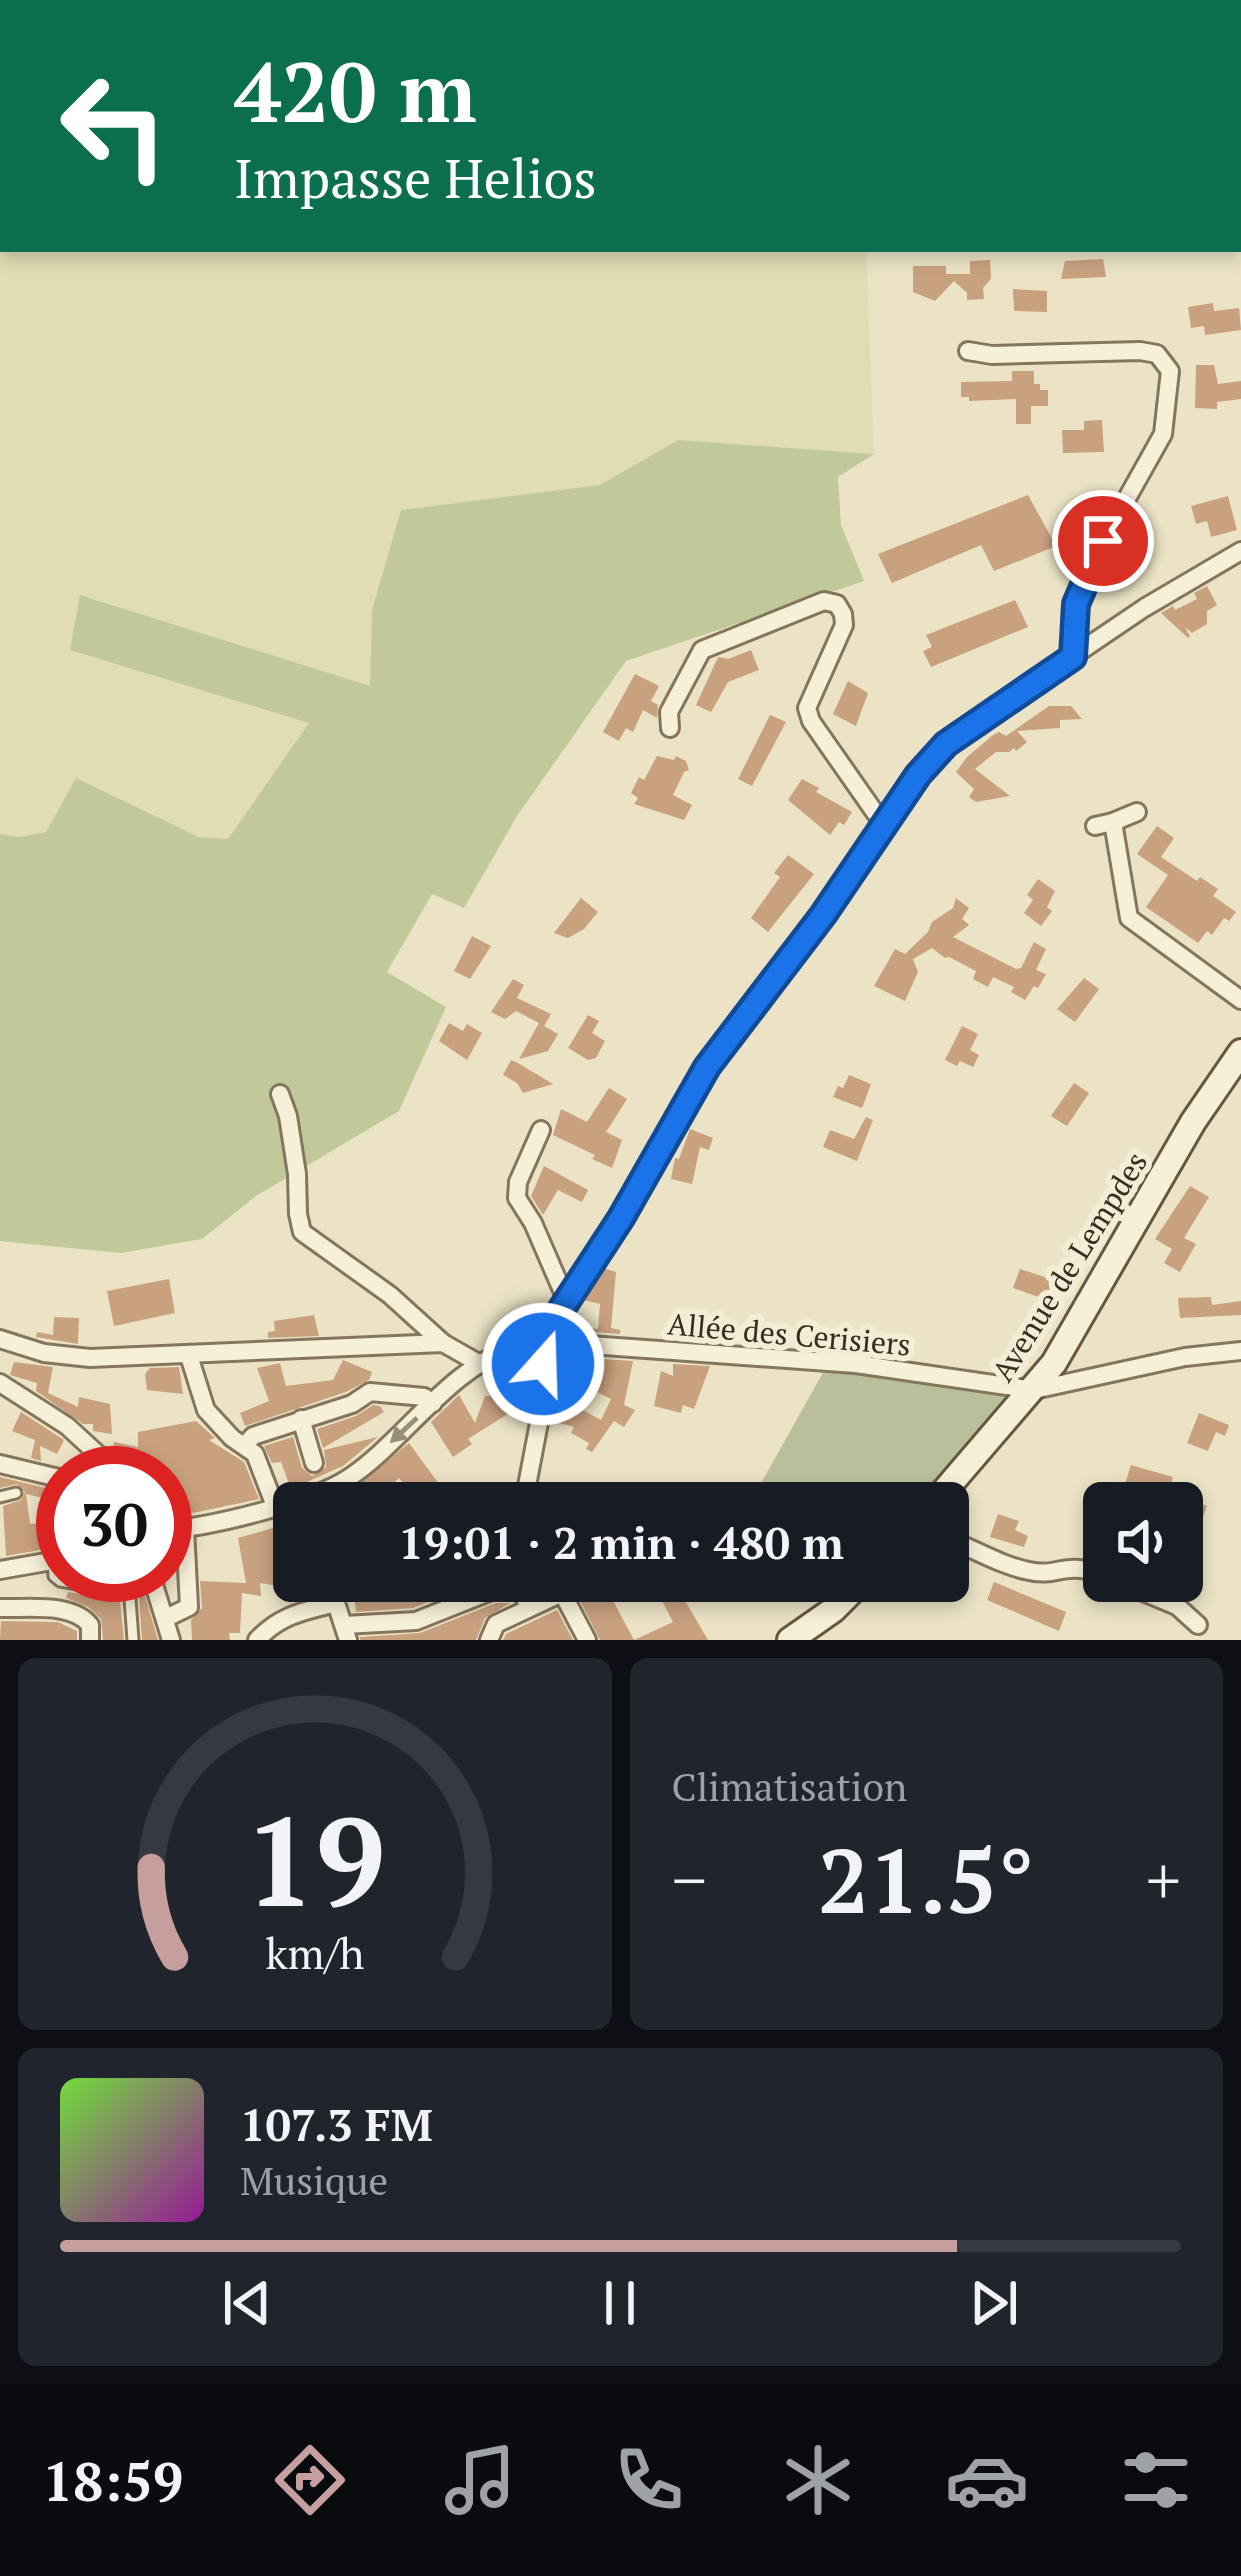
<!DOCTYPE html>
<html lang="fr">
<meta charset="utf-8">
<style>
:root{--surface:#171b24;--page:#20242c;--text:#f1f3f6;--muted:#9ea1a6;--line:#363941;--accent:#c69e9d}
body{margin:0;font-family:"PT Serif",serif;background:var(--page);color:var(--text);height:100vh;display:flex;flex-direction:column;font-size:45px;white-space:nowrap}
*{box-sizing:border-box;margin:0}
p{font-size:39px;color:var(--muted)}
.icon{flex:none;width:66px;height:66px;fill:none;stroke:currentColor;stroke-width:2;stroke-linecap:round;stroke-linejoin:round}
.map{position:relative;height:1640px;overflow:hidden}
.details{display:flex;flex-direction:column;gap:18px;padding:18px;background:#0d0f14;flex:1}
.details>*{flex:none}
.guide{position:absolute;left:0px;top:0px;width:1242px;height:252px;box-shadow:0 6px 18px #0003;background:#0b6e4f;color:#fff;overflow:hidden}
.tools{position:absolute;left:1083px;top:1482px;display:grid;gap:24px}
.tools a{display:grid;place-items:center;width:120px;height:120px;border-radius:18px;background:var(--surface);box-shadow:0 6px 18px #0003;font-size:60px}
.speed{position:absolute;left:36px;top:1446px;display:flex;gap:24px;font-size:60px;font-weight:700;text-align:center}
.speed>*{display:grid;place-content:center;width:156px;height:156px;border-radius:50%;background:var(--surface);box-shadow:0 6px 18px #0003;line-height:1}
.speed .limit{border:18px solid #d22;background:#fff;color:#111}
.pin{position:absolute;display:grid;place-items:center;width:102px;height:102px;color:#fff;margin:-51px;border:6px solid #fff;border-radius:50%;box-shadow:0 3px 12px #0007}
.me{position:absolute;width:132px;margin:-66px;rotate:20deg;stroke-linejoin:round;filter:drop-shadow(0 0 9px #0008)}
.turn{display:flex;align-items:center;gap:42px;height:252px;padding:0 36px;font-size:54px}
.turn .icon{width:156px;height:156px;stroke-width:2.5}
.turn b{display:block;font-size:84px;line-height:102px}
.big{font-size:90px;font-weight:700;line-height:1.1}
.details .card{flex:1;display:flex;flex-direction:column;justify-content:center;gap:18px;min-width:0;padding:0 42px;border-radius:18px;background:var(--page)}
.details .dial{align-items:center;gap:0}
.dial svg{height:312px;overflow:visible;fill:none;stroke:var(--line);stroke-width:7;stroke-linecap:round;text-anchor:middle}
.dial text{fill:var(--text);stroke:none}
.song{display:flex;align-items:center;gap:36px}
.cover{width:144px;height:144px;border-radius:18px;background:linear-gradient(135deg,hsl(100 70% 55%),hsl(300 70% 35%))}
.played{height:12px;border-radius:6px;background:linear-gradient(90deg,var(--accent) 80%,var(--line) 80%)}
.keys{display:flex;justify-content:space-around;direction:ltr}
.heat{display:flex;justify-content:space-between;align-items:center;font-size:66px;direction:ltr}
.details .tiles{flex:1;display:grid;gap:18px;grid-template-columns:1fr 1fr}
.card:last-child{grid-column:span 2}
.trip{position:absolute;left:273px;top:1482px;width:696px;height:120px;border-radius:18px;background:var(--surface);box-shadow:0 6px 18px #0003;font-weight:700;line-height:120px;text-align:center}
.dock{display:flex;height:192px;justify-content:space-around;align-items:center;background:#090b0e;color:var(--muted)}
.dock .icon{width:84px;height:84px}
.dock .selected{color:var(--accent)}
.dock b{font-size:54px;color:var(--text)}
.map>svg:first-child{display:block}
</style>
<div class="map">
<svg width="1241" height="1640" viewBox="0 0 1241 1640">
<rect width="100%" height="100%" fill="#ece3c6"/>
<!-- farmland -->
<polygon fill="#e1dcb4" points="0,0 1241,0 1241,25 1239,3 3,3 3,249 866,249 874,454 678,440 600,485 401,510 372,610 371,687 81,595 70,650 310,722 228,839 200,837 77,778 46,832 19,837 0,834"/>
<!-- green -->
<polygon fill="#c1c99b" points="678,440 874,454 838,477 841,525 864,581 626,661 517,816 464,908 432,894 387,972 446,1007 399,1111 256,1196 202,1239 121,1253 0,1241 0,834 19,837 46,832 76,778 199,837 228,839 309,723 70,650 80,595 370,686 372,610 401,510 600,485"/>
<!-- cemetery -->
<polygon fill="#b8bf99" points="825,1369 1004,1390 1005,1400 985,1430 920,1503 750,1503"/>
<!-- building -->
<g fill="#c8a17f" fill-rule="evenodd">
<polygon points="1103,259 1106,277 1061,279 1065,261"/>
<polygon points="990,260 991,279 983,288 984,299 967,300 967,293 954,281 935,301 913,292 913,266 946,266 946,274 970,274 970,261"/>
<polygon points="1013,289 1047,291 1047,312 1014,311"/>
<polygon points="1213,303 1214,311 1239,308 1241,330 1205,335 1204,326 1191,328 1188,307"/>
<polygon points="1196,365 1214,365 1218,384 1241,381 1241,399 1217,402 1217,409 1195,408"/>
<polygon points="1012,371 1034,371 1034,384 1040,384 1040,390 1048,390 1048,406 1031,406 1031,424 1016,424 1016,399 969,401 969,397 961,397 961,382 1012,381"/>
<polygon points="1102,420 1104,452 1063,453 1062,430 1084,430 1084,421"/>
<polygon points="1028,495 1056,546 994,571 981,545 892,583 878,554"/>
<polygon points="1228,496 1237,530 1211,537 1207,521 1196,524 1191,506"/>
<polygon points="1207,586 1217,605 1207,611 1207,624 1192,633 1185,627 1190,636 1188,638 1161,613 1173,606 1175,610 1197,599 1194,593"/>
<polygon points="1015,600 1028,627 931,667 923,651 932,647 926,635"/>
<polygon points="751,650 759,670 728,682 711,712 696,705 718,657 728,659"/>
<polygon points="635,674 659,686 651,701 658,705 657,718 643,710 633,732 626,728 619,741 603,732"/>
<polygon points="848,681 868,693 856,726 833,714"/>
<polygon points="1049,706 1071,706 1082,719 1060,720 1060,728 1017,731 1027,742 1016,751 1014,748 1009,752 996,752 975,769 1010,796 976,802 969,797 974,789 956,772 967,757 993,735 999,732 1006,736"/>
<polygon points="770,715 786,722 752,786 738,779"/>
<polygon points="657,756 674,760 676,756 686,761 689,770 684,772 673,795 692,805 684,820 634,804 638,798 631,793 639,777 644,780"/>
<polygon points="802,779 819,788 816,792 852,812 844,825 839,822 830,835 788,800"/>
<polygon points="1157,826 1174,838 1161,857 1197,881 1200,877 1218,889 1213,896 1236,912 1229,921 1224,918 1212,935 1207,931 1198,943 1146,907 1168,875 1137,854"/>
<polygon points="788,855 814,874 768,932 751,918 780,877 774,873"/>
<polygon points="1038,879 1055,891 1047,907 1052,911 1041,926 1024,913 1033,900 1027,895"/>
<polygon points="581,898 598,912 584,929 568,938 554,933"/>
<polygon points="956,898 969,908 962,919 969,925 953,937 1016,969 1021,968 1034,942 1046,949 1036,970 1046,974 1038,988 1034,986 1025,1000 1011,992 1014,987 993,977 988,987 973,979 976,971 949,957 945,958 932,948 913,959 918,972 905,1001 874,986 895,949 905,954 928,932 932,922 953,908"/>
<polygon points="472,936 491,946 470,979 454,971"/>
<polygon points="1084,978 1099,989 1075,1022 1057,1009"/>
<polygon points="513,979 524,985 517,998 551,1014 544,1026 558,1034 548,1051 519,1059 539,1023 516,1011 505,1019 491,1012"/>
<polygon points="588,1015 599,1021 592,1033 605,1041 596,1058 588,1060 568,1048"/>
<polygon points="449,1023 463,1031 467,1024 482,1033 467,1060 439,1041"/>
<polygon points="962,1026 978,1034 970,1050 979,1055 973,1067 960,1061 957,1066 945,1060"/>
<polygon points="511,1060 516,1062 553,1084 523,1093 517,1083 503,1075"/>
<polygon points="849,1075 871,1084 862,1108 833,1097 838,1086 843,1088"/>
<polygon points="1074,1083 1089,1093 1067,1126 1051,1116"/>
<polygon points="609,1088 627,1099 606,1132 622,1140 612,1168 592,1159 595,1155 553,1135 561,1109 587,1122"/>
<polygon points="866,1117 873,1120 857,1161 823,1147 830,1130 854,1139"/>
<polygon points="690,1129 713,1138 709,1150 700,1147 692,1184 671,1179 675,1158 679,1159"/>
<polygon points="544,1166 588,1190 582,1202 558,1190 543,1215 531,1196"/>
<polygon points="1190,1186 1209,1197 1184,1238 1196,1244 1180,1272 1164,1263 1172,1249 1155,1239"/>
<polygon points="603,1268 616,1272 611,1328 620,1330 620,1334 566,1330 569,1325 598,1329 600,1304 583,1300"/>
<polygon points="1020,1269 1054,1280 1047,1300 1013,1288"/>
<polygon points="169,1279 175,1313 114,1326 107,1291"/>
<polygon points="1211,1297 1212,1305 1241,1301 1241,1315 1180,1318 1178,1298"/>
<polygon points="314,1315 319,1336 268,1338 268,1332 275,1331 274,1321"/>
<polygon points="54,1317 79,1318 78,1344 36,1337 37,1332 53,1335"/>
<path d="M558 1356 633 1361 624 1405 635 1410 624 1427 614 1421 592 1452 586 1449 589 1443 571 1433 574 1427 552 1421 559 1388ZM575 1381 611 1399 601 1420 568 1402Z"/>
<polygon points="343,1360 372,1372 369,1380 346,1392 245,1426 240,1413 269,1401 257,1368 280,1363 286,1386 333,1380"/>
<polygon points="520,1360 531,1374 530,1400 468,1439 472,1444 453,1457 431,1422 459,1395 475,1423 485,1396 508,1397 492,1372"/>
<polygon points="14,1362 53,1367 48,1393 78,1407 79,1397 110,1404 112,1434 93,1431 93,1424 83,1424 36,1391 37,1383 10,1375"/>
<polygon points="673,1364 710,1366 694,1409 683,1405 681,1413 654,1406 661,1371 673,1376"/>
<polygon points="179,1367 183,1394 147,1390 145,1374 150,1368"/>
<polygon points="373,1405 380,1406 384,1412 323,1448 317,1429 356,1416"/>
<polygon points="21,1412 64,1440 57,1454 40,1446 41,1461 31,1458 35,1440 12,1431"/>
<polygon points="1199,1413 1229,1425 1225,1436 1216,1432 1208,1451 1187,1443"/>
<polygon points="196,1421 215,1438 209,1440 244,1462 259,1499 188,1514 184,1491 172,1473 151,1473 144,1462 112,1449 114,1442 138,1447 138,1432"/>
<polygon points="293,1437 302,1468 312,1476 326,1467 324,1450 378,1437 343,1466 291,1489 281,1462 272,1463 264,1446"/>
<polygon points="409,1443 453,1503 431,1503 427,1498 420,1503 399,1478 373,1500 370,1495 366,1500 351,1491"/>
<polygon points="1131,1465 1173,1477 1168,1493 1153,1488 1150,1499 1141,1496 1139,1503 1119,1503"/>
<polygon points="0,1477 54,1490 51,1500 26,1494 30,1524 63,1522 63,1546 6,1556 3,1506 21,1500 25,1492 17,1484 0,1488"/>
<polygon points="1189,1499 1207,1506 1195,1540 1198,1541 1182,1577 1182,1520"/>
<polygon points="998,1514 1019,1521 1015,1530 1028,1536 1024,1547 990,1537"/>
<polygon points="273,1528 278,1556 294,1557 294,1581 322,1581 323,1593 289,1603 290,1588 260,1583 261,1596 242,1593 240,1633 229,1633 230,1640 192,1640 191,1620 202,1608 200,1581 246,1583 238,1538"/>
<polygon points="78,1575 139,1575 158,1640 142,1640 139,1598 131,1586"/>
<polygon points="372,1581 399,1581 396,1600 435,1595 432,1581 482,1581 413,1608 356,1612 354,1594 375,1591"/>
<polygon points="570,1581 610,1581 614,1590 609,1593 634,1640 600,1640"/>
<polygon points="670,1582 674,1588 677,1587 708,1640 634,1640 673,1622 656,1589"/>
<polygon points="994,1582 1066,1612 1059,1631 987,1600"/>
<polygon points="68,1592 120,1600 124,1640 103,1640 101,1619 88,1607 66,1598"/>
<polygon points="496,1603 510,1603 485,1618 476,1640 360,1640 360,1637 420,1633"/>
<polygon points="557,1610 573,1640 503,1640 506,1634"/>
<polygon points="1,1621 58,1622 77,1631 77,1640 0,1640"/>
</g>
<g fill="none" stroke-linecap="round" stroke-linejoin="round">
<!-- lane casing -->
<g stroke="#86755d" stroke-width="15">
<g id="lane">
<polyline points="327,1491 357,1503"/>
<polyline points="0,1497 16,1493"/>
<polyline points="53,1561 54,1576 60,1581 125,1592 130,1599 133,1640"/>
</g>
</g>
<!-- street casing -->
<g stroke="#86755d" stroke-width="22">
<g id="street">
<polyline points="968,351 992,355 1140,351 1157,354 1170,371 1163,434 1103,541 1077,605 1073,657"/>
<polyline points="670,728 669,712 702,650 824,601 837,604 843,614 844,625 807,708 811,721 883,824"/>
<polyline points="1113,822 1137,812"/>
<polyline points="1095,826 1113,822 1129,918 1241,1000"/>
<polyline points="280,1094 288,1116 297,1174 298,1214 302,1232 390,1295 443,1343"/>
<polyline points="541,1130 518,1182 517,1198 533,1223 568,1304"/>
<polyline points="0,1339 44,1353 90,1358 443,1343 480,1364"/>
<polyline points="538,1345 621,1218 707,1067 823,915 918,775 946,744 983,717 1144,608 1241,551"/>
<polyline points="189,1356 206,1410 232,1438 255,1454 275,1506"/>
<polyline points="0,1383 67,1426 103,1459 138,1473"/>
<polyline points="301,1419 314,1463"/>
<polyline points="245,1445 253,1436 352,1404 370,1392 424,1397 433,1403"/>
<polyline points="0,1464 63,1479"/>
<polyline points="165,1483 173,1497 177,1530"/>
<polyline points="529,1503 526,1491 546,1386 538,1345"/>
<path d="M165 1530C210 1527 314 1502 350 1477 404 1441 452 1364 516 1348 531 1344 547 1344 562 1343L856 1364 1034 1390 1185 1357 1241 1351"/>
<path d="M948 1539C974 1549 1002 1566 1029 1571 1059 1578 1064 1559 1104 1576"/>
<polyline points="0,1570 63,1559"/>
<polyline points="151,1575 171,1640"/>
<polyline points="335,1581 336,1603 348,1640"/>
<polyline points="556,1581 587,1640"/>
<polyline points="1117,1581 1177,1606 1198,1625"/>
<path d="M0 1608C28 1609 71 1602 90 1625V1640"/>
<polyline points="166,1618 189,1607 185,1529"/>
<polyline points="344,1625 416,1621 494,1590 521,1591 529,1606"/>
<path d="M257 1640C280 1615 304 1611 336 1603"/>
<polyline points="489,1640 496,1624 562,1593"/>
</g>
</g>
<!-- secondary casing -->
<g stroke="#685640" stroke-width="30">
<g id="secondary">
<polyline points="934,1503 1054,1363 1193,1122 1241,1052"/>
<polyline points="790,1640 833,1610 862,1581"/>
</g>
</g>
<!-- lane -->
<use href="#lane" stroke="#f7f0d9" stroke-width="9"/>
<!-- street -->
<use href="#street" stroke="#f7f0d9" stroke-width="16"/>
<!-- secondary -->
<use href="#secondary" stroke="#f7f0d9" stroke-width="24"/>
</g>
<!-- one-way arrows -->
<defs><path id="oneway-solid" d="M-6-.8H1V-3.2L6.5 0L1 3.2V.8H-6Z" transform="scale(3)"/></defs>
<use fill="#978e7c" href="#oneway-solid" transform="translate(404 1430) rotate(137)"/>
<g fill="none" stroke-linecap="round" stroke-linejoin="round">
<!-- route casing -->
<g stroke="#114b97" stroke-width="30">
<polyline id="route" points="543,1364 538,1345 621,1218 707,1067 823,915 918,775 946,744 1073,657 1076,604 1103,541"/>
</g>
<!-- route -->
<use href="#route" stroke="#1a73e8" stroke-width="21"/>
</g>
<g text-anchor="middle" stroke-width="12" stroke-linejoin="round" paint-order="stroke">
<!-- street labels -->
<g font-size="30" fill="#372d20" stroke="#f4edd6">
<text transform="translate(1070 1267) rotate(-58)" y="10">Avenue de Lempdes</text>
<text transform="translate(789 1335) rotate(5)" y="10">Allée des Cerisiers</text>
</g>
</g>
</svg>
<div class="tools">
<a><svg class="icon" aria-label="sound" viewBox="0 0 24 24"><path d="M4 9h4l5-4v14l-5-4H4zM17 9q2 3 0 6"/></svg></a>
</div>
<div class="speed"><div class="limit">30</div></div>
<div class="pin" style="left:1103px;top:541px;background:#d93025"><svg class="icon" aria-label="arrive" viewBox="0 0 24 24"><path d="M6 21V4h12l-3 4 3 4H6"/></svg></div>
<svg class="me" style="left:543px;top:1364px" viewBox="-20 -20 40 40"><circle r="17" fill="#1a73e8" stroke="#fff" stroke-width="3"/><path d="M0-11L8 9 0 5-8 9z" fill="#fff"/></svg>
<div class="trip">19:01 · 2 min · 480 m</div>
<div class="guide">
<div class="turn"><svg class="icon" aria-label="left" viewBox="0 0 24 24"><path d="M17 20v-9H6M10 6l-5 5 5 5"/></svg><div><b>420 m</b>Impasse Helios</div></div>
</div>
</div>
<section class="details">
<div class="tiles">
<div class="card dial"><svg viewBox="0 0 100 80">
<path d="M14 69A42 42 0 1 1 86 69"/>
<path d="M14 69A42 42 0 0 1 8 46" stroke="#c69e9d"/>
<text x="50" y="56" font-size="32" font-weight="700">19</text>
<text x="50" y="72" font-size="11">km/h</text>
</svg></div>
<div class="card"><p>Climatisation</p>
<div class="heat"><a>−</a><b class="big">21.5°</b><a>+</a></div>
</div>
<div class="card">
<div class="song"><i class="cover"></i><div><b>107.3 FM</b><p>Musique</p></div></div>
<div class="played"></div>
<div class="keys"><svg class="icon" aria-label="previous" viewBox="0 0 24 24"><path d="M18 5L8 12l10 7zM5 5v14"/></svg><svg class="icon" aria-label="pause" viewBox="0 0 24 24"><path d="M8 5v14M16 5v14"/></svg><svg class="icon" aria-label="next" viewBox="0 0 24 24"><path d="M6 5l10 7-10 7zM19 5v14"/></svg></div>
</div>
</div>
</section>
<nav class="dock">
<b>18:59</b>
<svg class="icon selected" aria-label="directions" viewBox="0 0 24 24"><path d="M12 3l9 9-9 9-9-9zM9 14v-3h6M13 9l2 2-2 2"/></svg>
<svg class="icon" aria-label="music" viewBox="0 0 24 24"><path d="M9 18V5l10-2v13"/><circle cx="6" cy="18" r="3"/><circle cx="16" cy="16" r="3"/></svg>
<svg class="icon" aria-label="phone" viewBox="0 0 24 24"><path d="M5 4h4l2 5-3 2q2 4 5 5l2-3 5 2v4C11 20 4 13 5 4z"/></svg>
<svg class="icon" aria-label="climate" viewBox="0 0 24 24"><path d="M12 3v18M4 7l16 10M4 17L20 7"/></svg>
<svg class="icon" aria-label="car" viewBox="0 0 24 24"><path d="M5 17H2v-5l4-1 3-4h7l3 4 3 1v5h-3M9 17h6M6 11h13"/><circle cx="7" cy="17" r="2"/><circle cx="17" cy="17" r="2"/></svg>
<svg class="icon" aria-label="filters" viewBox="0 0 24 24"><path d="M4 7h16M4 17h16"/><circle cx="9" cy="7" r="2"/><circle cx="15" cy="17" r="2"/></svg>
</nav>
